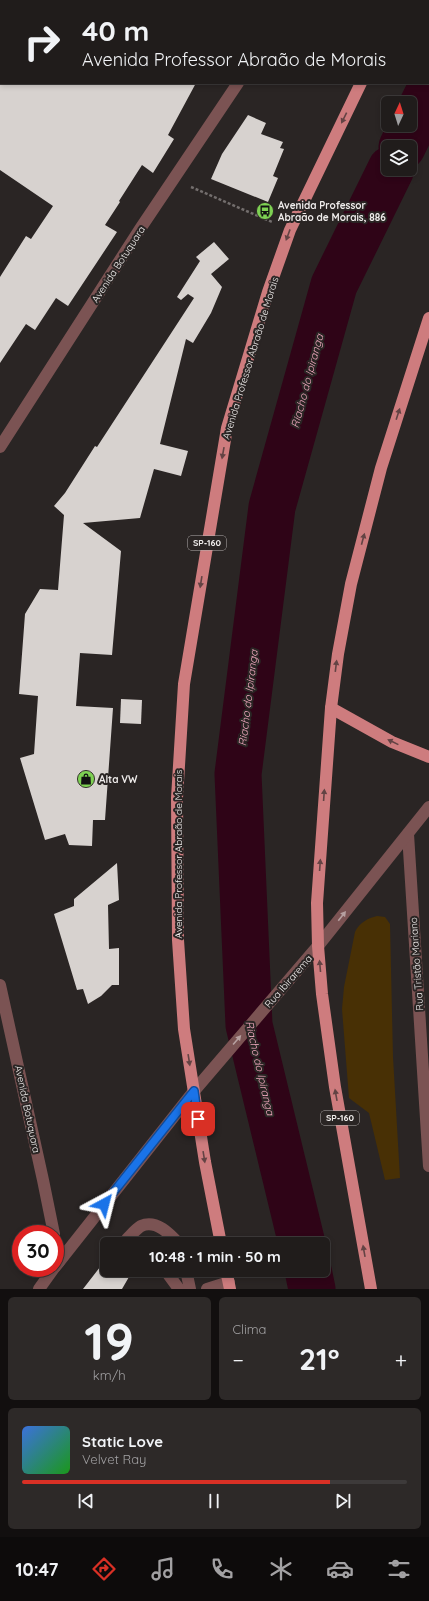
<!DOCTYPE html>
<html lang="pt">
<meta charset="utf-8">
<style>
:root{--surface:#201c1b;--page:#2d2928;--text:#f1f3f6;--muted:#a2a1a3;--line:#3d3a3a;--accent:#d93025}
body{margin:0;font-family:Quicksand,sans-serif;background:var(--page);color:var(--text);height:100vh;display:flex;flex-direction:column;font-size:15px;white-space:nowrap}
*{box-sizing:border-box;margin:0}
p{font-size:13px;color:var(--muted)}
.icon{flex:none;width:22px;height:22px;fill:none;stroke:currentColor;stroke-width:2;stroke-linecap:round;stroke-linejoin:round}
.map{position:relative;height:1289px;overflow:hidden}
.drawer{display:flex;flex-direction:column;gap:8px;padding:8px;background:#120f0f;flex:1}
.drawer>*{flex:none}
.hud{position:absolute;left:0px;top:0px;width:429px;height:84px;box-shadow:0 2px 6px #0003,0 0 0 1px var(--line);background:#201c1b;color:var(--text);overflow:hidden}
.needle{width:26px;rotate:4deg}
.buttons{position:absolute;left:381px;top:96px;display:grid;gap:8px}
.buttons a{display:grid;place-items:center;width:36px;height:36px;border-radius:6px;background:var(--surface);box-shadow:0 2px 6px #0003,0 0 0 1px var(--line);font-size:20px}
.speed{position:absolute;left:12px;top:1225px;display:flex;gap:8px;font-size:20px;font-weight:700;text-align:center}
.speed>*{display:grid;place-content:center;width:52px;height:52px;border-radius:50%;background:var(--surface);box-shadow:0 2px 6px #0003,0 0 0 1px var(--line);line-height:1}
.speed .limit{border:6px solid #d22;background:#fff;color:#111}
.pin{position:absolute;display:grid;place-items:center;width:34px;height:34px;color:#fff;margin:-17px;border-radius:8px;box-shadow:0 2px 6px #0006}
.me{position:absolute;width:44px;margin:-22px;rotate:38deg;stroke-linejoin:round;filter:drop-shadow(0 0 3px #0008)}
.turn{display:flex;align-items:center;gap:14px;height:84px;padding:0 16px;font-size:18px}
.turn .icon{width:52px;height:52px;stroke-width:2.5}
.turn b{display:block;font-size:28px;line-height:34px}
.big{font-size:30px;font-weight:700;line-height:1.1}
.drawer .widget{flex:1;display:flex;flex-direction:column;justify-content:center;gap:6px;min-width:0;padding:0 14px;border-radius:6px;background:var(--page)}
.drawer .dial{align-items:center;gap:0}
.dial b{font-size:52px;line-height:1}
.song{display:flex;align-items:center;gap:12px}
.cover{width:48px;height:48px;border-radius:6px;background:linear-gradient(135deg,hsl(220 70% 55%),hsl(120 70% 35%))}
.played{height:4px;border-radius:2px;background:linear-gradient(90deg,var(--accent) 80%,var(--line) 80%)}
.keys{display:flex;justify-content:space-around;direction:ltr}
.heat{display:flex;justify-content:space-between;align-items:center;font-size:22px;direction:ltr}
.drawer .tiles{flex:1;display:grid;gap:8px;grid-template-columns:1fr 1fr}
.widget:last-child{grid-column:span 2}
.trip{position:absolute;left:100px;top:1237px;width:230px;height:40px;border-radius:6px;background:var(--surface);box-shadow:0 2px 6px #0003,0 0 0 1px var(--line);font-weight:700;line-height:40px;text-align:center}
.tab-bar{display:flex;height:64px;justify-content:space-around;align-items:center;background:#0d0b0b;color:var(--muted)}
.tab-bar .icon{width:28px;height:28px}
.tab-bar .selected{color:var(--accent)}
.tab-bar b{font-size:18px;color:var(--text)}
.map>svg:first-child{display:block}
</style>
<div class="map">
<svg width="429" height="1289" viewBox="0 0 429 1289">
<rect width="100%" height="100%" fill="#2a2524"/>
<!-- green -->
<path fill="#483005" d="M377 916 385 917 390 924 393 1057 400 1178 385 1180 369 1113 349 1098 342 1009 344 987 355 932C359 923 368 918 377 916Z"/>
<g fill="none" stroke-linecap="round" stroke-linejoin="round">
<!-- river -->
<g stroke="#2f0417" stroke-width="47">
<polyline points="402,147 429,92"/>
<polyline points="302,1244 249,1025 238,774 272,507 334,285 391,169"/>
<polyline points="308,1270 312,1289"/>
</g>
</g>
<!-- building -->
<g fill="#d7d2cf">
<polygon points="0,83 196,83 168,135 174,139 153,173 142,165 119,201 120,202 105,225 117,232 68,306 56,298 35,330 26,324 0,363 0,277 26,236 31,239 53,206 0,170"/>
<polygon points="248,115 266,123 261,134 283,142 280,148 284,149 273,176 278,178 268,202 211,179 222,154"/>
<polygon points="214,242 229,259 211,274 222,287 211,313 193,343 186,339 160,444 188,451 181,476 154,469 140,518 83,523 121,551 112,655 80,653 76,706 113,708 105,820 93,820 92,846 69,845 65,834 45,840 20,758 34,754 38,696 19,694 25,614 40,589 58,590 64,515 54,506 65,493 95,446 97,447 194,298 188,294 181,300 177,297 200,261 196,257"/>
<polygon points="121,699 142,700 141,724 120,723"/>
<polygon points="117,863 119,900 108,905 109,949 119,948 119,985 112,985 101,996 88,1004 83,989 77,990 54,914 74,906 74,899"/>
<polygon points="107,1258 107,1270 133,1270 122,1289 83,1289"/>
</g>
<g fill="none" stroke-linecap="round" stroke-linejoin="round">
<!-- path -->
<polyline stroke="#736e6d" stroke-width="2.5" stroke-dasharray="3 2" stroke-linecap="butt" points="191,187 272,222"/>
<!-- lane -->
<g stroke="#7b5353" stroke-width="12">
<path d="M131 1244 127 1239C131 1235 136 1229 141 1226 156 1219 170 1234 179 1244"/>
<polyline points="165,1270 179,1289"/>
<polyline points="186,1270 190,1289"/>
<polyline points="207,1289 229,1282"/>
</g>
<!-- street -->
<g stroke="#7b5353" stroke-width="12">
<polyline points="296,1 297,0"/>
<polyline points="0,447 140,229 238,83"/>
<polyline points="408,834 429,1166"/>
<polyline points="0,985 43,1180 54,1234"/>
<polyline points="55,1242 59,1262"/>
<polyline points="55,1267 194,1091 318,946 429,807"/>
<polyline points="39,1289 54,1268"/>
</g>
<!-- primary -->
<g stroke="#ce7c7e" stroke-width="12">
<polyline points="402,1 403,0"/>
<polyline points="331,708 392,742 429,757"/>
<polyline points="221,1244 205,1162 184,1029 178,940 177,798 184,684 227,428 268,292 290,230 361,83"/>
<polyline points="226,1270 230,1289"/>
<polyline points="371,1289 335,1087 322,994 318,946 317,903 331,708 338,654 351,584 381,468 429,318"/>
</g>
</g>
<!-- one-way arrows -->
<defs><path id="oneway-solid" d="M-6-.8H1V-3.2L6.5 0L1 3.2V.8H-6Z"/></defs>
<g fill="#634344">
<use href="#oneway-solid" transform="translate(344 118) rotate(116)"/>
<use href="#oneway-solid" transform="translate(288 235) rotate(110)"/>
<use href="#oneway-solid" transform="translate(398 414) rotate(-72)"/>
<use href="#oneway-solid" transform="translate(223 453) rotate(100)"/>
<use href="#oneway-solid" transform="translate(363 539) rotate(-75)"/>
<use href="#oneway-solid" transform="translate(201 582) rotate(99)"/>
<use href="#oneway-solid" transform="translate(336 666) rotate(-83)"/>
<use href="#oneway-solid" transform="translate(393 742) rotate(-154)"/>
<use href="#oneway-solid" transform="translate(324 795) rotate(-86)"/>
<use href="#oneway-solid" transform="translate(320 865) rotate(-86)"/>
<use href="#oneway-solid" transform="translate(320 966) rotate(-95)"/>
<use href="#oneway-solid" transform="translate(189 1060) rotate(81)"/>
<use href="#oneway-solid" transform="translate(336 1095) rotate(-100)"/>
<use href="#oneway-solid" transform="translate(204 1157) rotate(81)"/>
<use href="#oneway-solid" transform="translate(364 1251) rotate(-100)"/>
</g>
<g fill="#b6a0a0">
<use href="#oneway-solid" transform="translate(342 916) rotate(-52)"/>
<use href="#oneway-solid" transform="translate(237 1040) rotate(-49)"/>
</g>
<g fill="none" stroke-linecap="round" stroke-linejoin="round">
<!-- route casing -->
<g stroke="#114b97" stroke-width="10">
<polyline id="route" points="104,1204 194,1091 198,1119"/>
</g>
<!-- route -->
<use href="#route" stroke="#1a73e8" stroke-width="7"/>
</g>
<!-- icons -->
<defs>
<g id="bus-disc" transform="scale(0.9)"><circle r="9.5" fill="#7ed153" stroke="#2a2524"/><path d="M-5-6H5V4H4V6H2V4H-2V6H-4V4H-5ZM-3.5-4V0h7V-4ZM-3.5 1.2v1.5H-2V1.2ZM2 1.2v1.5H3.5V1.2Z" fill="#111"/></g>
<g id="shop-disc" transform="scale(0.9)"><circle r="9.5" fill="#7ed153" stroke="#2a2524"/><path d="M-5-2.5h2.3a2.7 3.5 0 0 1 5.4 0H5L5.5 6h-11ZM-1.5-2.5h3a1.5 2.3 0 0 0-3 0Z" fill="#111"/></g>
</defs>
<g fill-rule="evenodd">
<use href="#bus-disc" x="265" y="211"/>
<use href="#shop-disc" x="86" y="779"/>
</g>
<g text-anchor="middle" stroke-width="4" stroke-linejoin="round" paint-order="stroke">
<!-- shield labels -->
<g fill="#2a2524" stroke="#b5b1b0" stroke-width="1">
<rect x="188" y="536" width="38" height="14" rx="3"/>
<rect x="321" y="1111" width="38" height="14" rx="3"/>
</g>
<g font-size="9" font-weight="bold" fill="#f0edec">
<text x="207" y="546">SP-160</text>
<text x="340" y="1121">SP-160</text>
</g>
<!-- poi labels -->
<g font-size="10" font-weight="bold" fill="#f0edec" stroke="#2a2524" text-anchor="start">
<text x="278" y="209">Avenida Professor<tspan x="278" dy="12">Abraão de Morais, 886</tspan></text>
<text x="99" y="783">Alta VW</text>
</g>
<!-- street labels -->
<g font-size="10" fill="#f0edec" stroke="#2a2524">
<text transform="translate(118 264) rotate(-57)" y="4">Avenida Botuquara</text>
<text transform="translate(250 358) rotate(-73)" y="4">Avenida Professor Abraão de Morais</text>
<text transform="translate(178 854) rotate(-90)" y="4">Avenida Professor Abraão de Morais</text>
<text transform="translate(416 964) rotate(-94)" y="4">Rua Tristão Mariano</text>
<text transform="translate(288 981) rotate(-49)" y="4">Rua Ibirarema</text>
<text transform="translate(28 1109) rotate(78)" y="4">Avenida Botuquara</text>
</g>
<!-- water labels -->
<g font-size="11" font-style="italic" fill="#f6acc3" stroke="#2a2524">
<text transform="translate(307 381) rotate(-75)" y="4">Riacho do Ipiranga</text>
<text transform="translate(248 698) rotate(-83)" y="4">Riacho do Ipiranga</text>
<text transform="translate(260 1068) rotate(77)" y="4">Riacho do Ipiranga</text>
</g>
</g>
</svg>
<div class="buttons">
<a><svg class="needle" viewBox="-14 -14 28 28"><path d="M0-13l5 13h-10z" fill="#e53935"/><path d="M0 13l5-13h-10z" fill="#a2a1a3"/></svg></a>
<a><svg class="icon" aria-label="layers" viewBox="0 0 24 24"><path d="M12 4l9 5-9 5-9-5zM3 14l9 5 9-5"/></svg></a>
</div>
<div class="speed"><div class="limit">30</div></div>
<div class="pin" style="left:198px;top:1119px;background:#d93025"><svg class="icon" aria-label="arrive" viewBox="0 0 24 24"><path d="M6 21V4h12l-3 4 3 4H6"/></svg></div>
<svg class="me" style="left:104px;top:1204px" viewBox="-20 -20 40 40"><path d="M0-17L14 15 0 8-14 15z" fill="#1a73e8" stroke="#fff" stroke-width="4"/></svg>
<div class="trip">10:48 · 1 min · 50 m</div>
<div class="hud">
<div class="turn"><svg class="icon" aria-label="right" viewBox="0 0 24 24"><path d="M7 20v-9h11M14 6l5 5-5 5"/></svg><div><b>40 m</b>Avenida Professor Abraão de Morais</div></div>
</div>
</div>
<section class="drawer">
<div class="tiles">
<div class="widget dial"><b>19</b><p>km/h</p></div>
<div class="widget"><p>Clima</p>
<div class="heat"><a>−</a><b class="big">21°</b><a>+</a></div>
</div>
<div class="widget">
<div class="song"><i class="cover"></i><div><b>Static Love</b><p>Velvet Ray</p></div></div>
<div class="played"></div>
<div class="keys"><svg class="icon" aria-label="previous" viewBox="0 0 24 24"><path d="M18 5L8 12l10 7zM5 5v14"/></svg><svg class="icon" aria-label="pause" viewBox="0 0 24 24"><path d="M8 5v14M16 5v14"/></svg><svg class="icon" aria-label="next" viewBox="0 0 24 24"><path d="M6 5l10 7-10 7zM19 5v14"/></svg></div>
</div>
</div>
</section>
<nav class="tab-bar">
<b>10:47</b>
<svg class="icon selected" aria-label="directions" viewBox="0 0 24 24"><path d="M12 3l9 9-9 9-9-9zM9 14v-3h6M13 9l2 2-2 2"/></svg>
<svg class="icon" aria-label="music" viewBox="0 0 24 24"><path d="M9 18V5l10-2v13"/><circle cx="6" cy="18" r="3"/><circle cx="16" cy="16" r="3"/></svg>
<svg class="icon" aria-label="phone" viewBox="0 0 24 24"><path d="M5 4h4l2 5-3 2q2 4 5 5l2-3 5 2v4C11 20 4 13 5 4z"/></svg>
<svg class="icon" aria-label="climate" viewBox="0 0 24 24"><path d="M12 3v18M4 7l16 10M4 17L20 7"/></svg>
<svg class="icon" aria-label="car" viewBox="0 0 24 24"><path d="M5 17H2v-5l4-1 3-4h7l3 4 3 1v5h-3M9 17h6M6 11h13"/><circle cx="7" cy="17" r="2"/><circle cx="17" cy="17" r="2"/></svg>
<svg class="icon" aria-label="filters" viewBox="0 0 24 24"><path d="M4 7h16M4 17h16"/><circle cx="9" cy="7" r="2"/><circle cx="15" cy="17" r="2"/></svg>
</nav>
